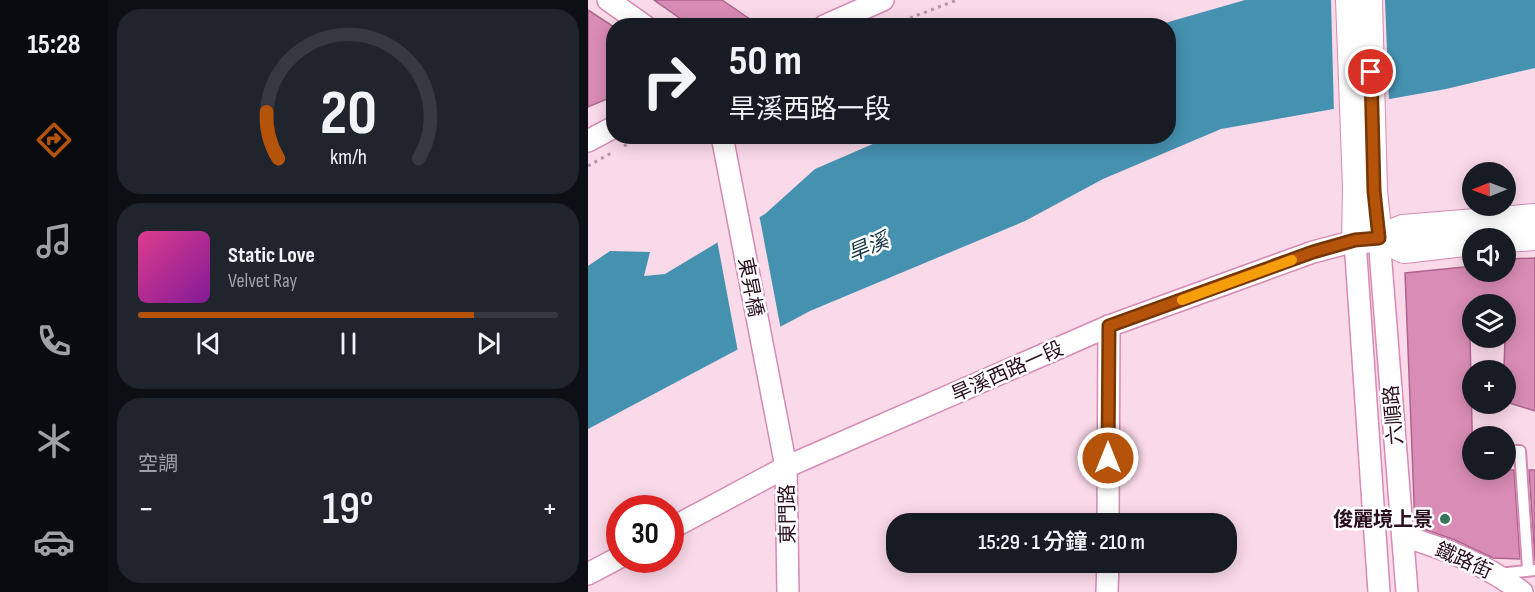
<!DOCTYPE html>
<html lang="zh-TW">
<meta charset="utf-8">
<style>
:root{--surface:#171b24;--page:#20242c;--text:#f1f3f6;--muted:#9ea1a6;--line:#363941;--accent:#b45309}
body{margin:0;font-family:"Sofia Sans Condensed","Noto Sans TC",sans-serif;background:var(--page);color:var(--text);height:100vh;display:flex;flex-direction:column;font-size:22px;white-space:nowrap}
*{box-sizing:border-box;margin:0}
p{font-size:20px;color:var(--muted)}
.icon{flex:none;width:33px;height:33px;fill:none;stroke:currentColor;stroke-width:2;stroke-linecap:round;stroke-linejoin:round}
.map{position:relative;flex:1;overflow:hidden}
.panel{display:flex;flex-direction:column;gap:9px;padding:9px;background:#0d0f14;width:480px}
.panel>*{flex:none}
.hud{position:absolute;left:18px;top:18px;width:570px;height:126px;border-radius:24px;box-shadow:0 3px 15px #0003;background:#171b24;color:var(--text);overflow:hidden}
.needle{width:39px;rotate:269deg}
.buttons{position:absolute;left:874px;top:162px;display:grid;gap:12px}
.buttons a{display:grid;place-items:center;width:54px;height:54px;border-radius:50%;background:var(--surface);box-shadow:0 3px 15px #0003;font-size:30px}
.speed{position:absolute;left:18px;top:495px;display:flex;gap:12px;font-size:30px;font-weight:700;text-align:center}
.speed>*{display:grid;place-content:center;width:78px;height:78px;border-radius:50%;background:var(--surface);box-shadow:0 3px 15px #0003;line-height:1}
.speed .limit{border:9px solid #d22;background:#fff;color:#111}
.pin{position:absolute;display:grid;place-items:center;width:51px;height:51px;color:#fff;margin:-26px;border:3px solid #fff;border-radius:50%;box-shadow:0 2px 6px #0007}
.me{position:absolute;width:66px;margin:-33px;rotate:0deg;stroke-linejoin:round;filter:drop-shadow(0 0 4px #0008)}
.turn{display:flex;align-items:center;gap:21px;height:126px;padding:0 24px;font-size:27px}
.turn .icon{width:78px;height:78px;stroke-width:2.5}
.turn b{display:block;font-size:42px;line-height:51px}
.big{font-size:45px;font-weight:600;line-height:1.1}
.panel .card{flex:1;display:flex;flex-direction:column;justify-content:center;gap:9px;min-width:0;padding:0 21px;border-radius:24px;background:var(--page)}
.panel .dial{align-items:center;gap:0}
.dial svg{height:156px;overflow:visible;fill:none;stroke:var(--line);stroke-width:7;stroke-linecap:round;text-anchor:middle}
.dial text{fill:var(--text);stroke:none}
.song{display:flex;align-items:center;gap:18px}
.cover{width:72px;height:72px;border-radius:9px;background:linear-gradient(135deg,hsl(330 70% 55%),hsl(290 70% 35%))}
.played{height:6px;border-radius:3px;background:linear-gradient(90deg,var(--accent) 80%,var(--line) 80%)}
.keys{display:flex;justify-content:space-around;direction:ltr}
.heat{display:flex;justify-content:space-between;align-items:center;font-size:33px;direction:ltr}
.trip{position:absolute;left:298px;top:513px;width:351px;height:60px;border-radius:24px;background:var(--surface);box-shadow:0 3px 15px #0003;font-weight:600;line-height:60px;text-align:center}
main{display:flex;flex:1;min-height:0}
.menu{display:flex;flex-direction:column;width:108px;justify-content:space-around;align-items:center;background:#090b0e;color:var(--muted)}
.menu .icon{width:42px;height:42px}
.menu .current{color:var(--accent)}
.menu b{font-size:27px;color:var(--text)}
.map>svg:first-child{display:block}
</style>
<main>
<nav class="menu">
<b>15:28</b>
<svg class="icon current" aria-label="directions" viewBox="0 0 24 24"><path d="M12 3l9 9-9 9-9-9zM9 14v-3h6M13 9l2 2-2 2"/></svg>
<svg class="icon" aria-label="music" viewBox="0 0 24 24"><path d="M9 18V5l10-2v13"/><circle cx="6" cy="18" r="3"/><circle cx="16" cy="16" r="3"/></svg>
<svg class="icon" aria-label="phone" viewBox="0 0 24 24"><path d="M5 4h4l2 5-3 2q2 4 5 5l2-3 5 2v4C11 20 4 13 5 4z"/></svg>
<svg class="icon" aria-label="climate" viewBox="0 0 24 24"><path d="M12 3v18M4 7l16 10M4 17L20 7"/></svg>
<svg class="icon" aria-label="car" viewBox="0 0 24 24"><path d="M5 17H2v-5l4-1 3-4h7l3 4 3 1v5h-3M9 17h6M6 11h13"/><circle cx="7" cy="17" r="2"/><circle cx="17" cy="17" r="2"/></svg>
</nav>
<section class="panel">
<div class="card dial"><svg viewBox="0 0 100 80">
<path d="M14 69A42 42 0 1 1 86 69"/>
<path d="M14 69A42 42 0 0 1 8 45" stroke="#b45309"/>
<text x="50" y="56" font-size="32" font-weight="700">20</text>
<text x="50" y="72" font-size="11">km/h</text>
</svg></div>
<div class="card">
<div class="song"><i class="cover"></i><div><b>Static Love</b><p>Velvet Ray</p></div></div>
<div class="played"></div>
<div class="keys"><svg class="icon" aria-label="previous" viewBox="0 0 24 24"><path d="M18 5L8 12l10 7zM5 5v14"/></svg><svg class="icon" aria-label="pause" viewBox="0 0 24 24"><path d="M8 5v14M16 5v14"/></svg><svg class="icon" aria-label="next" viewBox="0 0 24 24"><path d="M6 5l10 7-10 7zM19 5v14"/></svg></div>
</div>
<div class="card"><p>空調</p>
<div class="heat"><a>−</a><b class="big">19°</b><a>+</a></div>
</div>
</section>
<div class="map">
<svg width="947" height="592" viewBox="0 0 947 592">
<rect width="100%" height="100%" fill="#fad9e9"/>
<!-- water -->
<polygon fill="#4591b0" points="657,0 947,0 947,68 858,89 633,129 515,179 437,221 222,311 0,429 0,266 22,251 62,252 56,276 77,274 177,214 227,169 301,137 580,136 580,26 570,25"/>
<!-- pier -->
<g fill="#fad9e9">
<polygon points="743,0 797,0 801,103 746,113"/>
<polygon points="171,214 193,330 150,352 129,240"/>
</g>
<!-- building -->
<g fill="#d98cb5" stroke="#ae658d" stroke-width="1.5">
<polygon points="66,0 134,0 172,26 103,26"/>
<polygon points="0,10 26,27 26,96 0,107"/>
<polygon points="947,258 947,411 918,402 918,370 916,370 918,304 885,304 885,336 882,336 885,470 926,470 932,559 905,558 867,540 827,526 817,273 885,266 885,272 918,272 918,259"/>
<polygon points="941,470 947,470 947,561"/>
</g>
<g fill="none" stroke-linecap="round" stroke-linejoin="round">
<!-- service casing -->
<g stroke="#d78ab3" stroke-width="14">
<g id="service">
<polyline points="918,451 932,451 940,569"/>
<polyline points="910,574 947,570"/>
</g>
</g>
<!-- minor casing -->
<g stroke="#d78ab3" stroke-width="24">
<g id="minor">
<polyline points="20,0 57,26"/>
<polyline points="236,26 295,0"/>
<polyline points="134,136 198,467 200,592"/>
<polyline points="0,141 26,127"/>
<polyline points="791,238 819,592"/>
<polyline points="520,524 521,326"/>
<polyline points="82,529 198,467 521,326 725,252 767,241 791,592"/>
<path d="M815 536C858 549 897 564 934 592"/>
<polyline points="0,574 32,557"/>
<polyline points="519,592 520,562"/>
</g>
</g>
<!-- tertiary casing -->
<g stroke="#d78ab3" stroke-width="28">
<g id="tertiary">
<polyline points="761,0 768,188 767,241 791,238 816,250 885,242"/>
<polyline points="781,0 786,191 791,238 815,228 947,217"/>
<polyline points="918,239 947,237"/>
</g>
</g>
<!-- path -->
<g stroke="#b495a5" stroke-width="3" stroke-dasharray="3 4.5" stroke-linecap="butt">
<polyline points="301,26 369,0"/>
<polyline points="36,146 53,136"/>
<polyline points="0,166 25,152"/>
</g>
<!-- service -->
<use href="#service" stroke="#fff" stroke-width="10"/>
<!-- minor -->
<use href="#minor" stroke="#fff" stroke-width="21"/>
<!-- tertiary -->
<use href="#tertiary" stroke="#fff" stroke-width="26"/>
</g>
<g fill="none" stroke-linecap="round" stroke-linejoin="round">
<!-- route casing -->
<g stroke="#753606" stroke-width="15">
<polyline id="route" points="520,458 521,326 725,252 767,240 791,238 786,191 783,72"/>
</g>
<!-- route -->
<use href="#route" stroke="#b45309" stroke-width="10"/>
<!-- slow -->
<polyline stroke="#f59e0b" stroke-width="10" points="594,300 704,260"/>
</g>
<!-- markers -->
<circle fill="#38735d" stroke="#fff" stroke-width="2" cx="857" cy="519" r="6"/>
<g text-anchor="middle" stroke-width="5" stroke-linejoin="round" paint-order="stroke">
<!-- street labels -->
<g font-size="20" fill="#2a0e1e" stroke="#fff">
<text transform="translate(163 287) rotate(79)" y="7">東昇橋</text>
<text transform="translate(419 371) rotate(-24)" y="7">旱溪西路一段</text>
<text transform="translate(805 415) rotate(-95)" y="7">六順路</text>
<text transform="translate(199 514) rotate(-91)" y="7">東門路</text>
<text transform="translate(876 560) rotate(24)" y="7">鐵路街</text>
</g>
<!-- poi labels -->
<g font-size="20" font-weight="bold" fill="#2a0e1e" stroke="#fff" text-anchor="end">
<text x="845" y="526">俊麗境上景</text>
</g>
<!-- water labels -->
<g font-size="21" font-style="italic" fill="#103442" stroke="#fff">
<text transform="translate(280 247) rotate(-22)" y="7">旱溪</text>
</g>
</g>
</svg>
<div class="buttons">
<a><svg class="needle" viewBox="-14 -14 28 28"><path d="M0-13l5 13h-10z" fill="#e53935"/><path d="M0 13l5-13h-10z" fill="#9ea1a6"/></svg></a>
<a><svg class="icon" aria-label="sound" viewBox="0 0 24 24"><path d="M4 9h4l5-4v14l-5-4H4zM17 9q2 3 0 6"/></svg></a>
<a><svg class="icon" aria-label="layers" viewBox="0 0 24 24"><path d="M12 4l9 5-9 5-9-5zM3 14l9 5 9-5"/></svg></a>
<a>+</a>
<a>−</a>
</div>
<div class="speed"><div class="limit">30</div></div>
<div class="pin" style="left:783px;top:72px;background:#d93025"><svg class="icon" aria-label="arrive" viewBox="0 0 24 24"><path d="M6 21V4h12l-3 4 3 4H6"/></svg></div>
<svg class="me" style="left:520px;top:458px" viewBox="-20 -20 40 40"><circle r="17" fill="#b45309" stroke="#fff" stroke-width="3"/><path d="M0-11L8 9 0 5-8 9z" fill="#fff"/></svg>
<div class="trip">15:29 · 1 分鐘 · 210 m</div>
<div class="hud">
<div class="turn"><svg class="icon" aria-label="right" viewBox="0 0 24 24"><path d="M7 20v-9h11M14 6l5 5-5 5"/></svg><div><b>50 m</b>旱溪西路一段</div></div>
</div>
</div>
</main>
